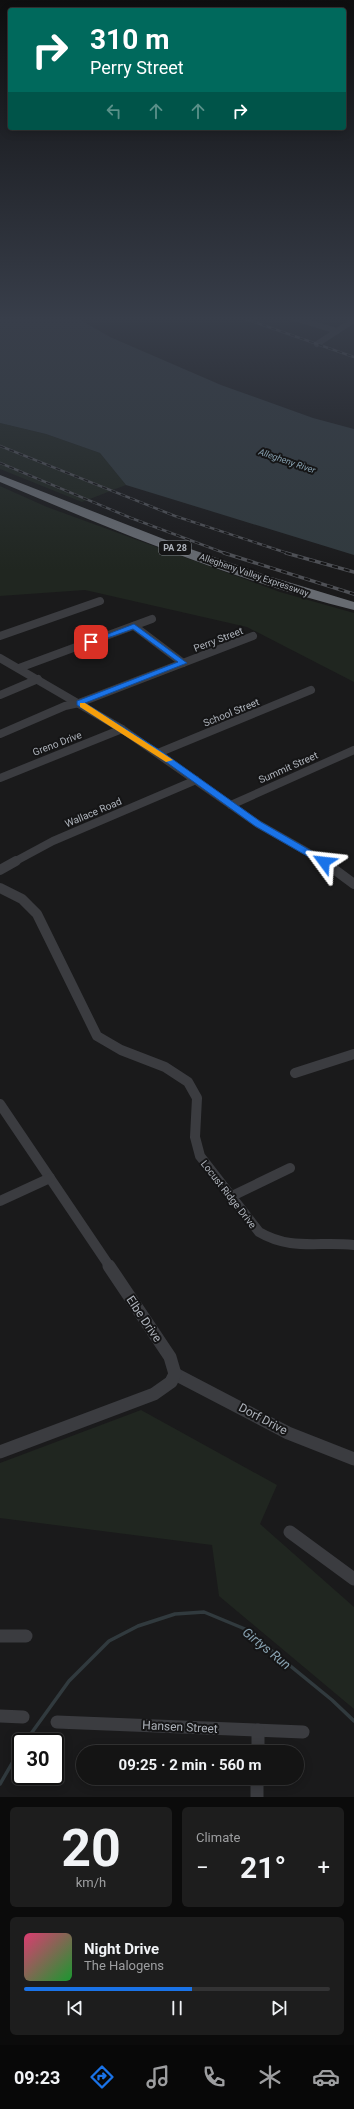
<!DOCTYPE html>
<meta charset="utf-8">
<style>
:root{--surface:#141414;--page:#1d1d1d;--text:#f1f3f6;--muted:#9d9ea0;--line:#333334;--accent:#1a73e8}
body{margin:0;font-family:Roboto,sans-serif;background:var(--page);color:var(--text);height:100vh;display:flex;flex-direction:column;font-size:15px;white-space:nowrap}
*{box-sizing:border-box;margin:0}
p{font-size:13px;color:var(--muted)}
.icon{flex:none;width:22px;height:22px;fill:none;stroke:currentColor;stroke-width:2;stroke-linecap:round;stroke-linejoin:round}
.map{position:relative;height:1797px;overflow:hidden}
.side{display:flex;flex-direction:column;gap:10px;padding:10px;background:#0b0b0b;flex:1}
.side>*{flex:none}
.banner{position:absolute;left:8px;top:8px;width:338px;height:122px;border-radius:4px;box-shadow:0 2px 10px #0003,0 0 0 1px var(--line);background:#00695c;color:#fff;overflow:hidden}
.speed{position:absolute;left:12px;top:1733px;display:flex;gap:8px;font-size:20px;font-weight:700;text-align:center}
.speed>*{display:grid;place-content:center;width:52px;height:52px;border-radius:50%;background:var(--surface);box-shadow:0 2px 10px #0003,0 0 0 1px var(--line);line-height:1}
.speed .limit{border:2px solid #111;border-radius:6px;background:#fff;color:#111}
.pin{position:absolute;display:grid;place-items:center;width:34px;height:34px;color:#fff;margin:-17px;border-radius:8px;box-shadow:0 2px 6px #0006}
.me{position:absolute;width:44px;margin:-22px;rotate:300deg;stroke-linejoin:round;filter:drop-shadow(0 0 3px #0008)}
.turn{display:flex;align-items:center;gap:14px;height:84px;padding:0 16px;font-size:18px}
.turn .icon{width:52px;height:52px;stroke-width:2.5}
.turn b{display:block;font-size:28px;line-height:34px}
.lanes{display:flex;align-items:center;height:38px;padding:0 16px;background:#0003;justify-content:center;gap:20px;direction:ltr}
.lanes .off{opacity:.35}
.big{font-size:30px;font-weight:700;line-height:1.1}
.side .card{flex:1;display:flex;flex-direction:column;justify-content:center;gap:6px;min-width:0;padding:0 14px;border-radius:6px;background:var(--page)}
.side .dial{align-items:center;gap:0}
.dial b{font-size:52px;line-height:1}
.song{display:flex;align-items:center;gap:12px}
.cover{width:48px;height:48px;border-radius:6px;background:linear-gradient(135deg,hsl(340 70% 55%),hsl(130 70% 35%))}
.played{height:4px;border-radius:2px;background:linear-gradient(90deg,var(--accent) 55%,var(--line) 55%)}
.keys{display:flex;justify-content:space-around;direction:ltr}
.heat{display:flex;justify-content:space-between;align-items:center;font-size:22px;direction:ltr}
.side .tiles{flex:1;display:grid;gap:10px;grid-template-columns:1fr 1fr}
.card:last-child{grid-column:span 2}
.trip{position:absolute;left:76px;top:1745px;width:228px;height:40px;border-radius:20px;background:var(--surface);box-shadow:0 2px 10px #0003,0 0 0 1px var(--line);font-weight:700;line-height:40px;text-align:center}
.menu{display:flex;height:64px;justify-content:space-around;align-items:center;background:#080808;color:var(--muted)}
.menu .icon{width:28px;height:28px}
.menu .active{color:var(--accent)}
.menu b{font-size:18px;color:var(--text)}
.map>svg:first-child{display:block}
</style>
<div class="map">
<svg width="354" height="1797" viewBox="0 0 354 1797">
<rect width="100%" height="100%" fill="#1a1a1b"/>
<!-- green -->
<g fill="#202620">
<polygon points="0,423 46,434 100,453 126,485 82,502 0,469"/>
<polygon points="0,486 47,507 280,592 354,613 354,682 247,627 85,590 0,596"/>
<polygon points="141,1410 277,1485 260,1524 354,1607 354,1709 219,1596 212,1545 0,1518 0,1463"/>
</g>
<!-- water -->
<polygon fill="#313a3e" points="0,318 77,318 110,337 221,385 313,418 354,429 354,555 126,485 100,453 46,434 0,423"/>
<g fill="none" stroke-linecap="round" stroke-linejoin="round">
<!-- stream -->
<g stroke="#313a3e" stroke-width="3.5">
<polyline points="25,1742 69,1681 109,1641 138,1626 175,1614 204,1612 245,1629 332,1700 354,1721"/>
<polyline points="0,1784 21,1748"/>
</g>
<!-- street-far3 -->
<g stroke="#3b3c40" stroke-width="6">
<polyline points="294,318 337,331"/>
<polyline points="317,344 354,320"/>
</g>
<!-- street-far2 -->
<g stroke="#3b3c40" stroke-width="8">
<polyline points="134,626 183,663"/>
<polyline points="0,636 100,601"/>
<polyline points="0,658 122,729 258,824 325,862"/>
<polyline points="19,668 152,619"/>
<polyline points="0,695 38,679"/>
<polyline points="0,734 65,706 79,703 253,636"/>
<polyline points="158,753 311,690"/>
<polyline points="0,778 122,729"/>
<polyline points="231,805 354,750"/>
<polyline points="14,862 53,841 196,780"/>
</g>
<!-- street-far1 -->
<g stroke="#3b3c40" stroke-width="10">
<polyline points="323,861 354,884"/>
<polyline points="0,870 16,861"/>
<path d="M0 888 22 899 37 914 97 1036 121 1050 165 1067 188 1082 197 1098 195 1137 200 1156 259 1232C291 1251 319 1241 354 1245"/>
<polyline points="295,1073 354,1054"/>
<polyline points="0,1104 110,1267"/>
<polyline points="230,1197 290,1168"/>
<polyline points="0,1201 50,1178"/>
</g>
<!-- street -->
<g stroke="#3b3c40" stroke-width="13">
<polyline points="175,1374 288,1433 354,1459"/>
<polyline points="0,1452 154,1394 171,1382 175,1374 170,1357 109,1266"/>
<polyline points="290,1532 354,1579"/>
<polyline points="0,1636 26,1636"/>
<polyline points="0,1716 23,1717"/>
<polyline points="57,1722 303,1732"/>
<polyline points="258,1730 258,1752"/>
<polyline points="257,1778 257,1797"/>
</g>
<!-- highway -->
<path fill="#676b71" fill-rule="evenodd" d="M0 475 179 545 268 576 354 602V610C233 580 115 531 0 482Z"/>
<!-- rail-far1 casing -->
<g stroke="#4e5055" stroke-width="2.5">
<g id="rail-far1">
<polyline points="243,318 354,357"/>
<polyline points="0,446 175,516 290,554"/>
<polyline points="0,463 131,518 227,554"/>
</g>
</g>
<!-- rail casing -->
<g stroke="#4e5055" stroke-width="3.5">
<g id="rail">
<polyline points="224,553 354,594"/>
<polyline points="286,553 354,572"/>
</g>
</g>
<!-- rail-far1 -->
<use href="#rail-far1" stroke="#151516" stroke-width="1.5" stroke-dasharray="5" stroke-linecap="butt"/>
<!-- rail -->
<use href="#rail" stroke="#151516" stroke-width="2" stroke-dasharray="6" stroke-linecap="butt"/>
</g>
<!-- sky -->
<linearGradient id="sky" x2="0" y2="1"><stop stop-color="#0e0e0f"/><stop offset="0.56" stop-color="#383e4a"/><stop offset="1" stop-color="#383e4a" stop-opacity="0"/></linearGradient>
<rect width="354" height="570" fill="url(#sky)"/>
<!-- route -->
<polygon fill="#1a73e8" stroke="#114b97" points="134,624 187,663 85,703 161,751 261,822 327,860 327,864 321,864 255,826 155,754 77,705 77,701 178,662 133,629 93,643 87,642"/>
<!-- slow -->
<polygon fill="#f59e0b" points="80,703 85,703 173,760 166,762 80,707"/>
<g text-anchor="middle" stroke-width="4" stroke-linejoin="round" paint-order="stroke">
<!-- far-water labels -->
<g font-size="9" font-style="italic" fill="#88a2b1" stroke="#151516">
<text transform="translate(287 461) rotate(19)" y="3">Allegheny River</text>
</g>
<!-- shield labels -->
<rect fill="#151516" stroke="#7f8389" stroke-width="1" x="159" y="541" width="32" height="14" rx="3"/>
<g font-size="9" font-weight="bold" fill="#adb2ba">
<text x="175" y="551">PA 28</text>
</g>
<!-- far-street labels -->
<g font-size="9" fill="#adb2ba" stroke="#151516">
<text transform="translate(254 575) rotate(19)" y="3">Allegheny Valley Expressway</text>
</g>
<!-- street labels -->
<g font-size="10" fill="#adb2ba" stroke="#151516">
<text transform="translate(218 639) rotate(-21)" y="4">Perry Street</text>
<text transform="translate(231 712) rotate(-22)" y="4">School Street</text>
<text transform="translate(57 743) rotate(-21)" y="4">Greno Drive</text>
<text transform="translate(288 767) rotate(-24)" y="4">Summit Street</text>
<text transform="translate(93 812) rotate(-23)" y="4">Wallace Road</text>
<text transform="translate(229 1194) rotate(52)" y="4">Locust Ridge Drive</text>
</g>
<!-- near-street labels -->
<g font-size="12" fill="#adb2ba" stroke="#151516">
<text transform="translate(144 1319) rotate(56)" y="4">Elbe Drive</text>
<text transform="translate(263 1419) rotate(28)" y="4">Dorf Drive</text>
<text transform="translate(180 1727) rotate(3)" y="4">Hansen Street</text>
</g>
<!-- near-water labels -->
<g font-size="13" font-style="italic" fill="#88a2b1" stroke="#151516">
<text transform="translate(267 1648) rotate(39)" y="5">Girtys Run</text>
</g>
</g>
</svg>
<div class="speed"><div class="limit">30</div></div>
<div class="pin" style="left:91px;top:642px;background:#d93025"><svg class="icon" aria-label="arrive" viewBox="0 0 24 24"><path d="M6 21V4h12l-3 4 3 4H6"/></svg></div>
<svg class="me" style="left:324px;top:862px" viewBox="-20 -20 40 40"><path d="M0-17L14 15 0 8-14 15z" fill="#1a73e8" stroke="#fff" stroke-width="4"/></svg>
<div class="trip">09:25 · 2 min · 560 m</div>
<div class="banner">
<div class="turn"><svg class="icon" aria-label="right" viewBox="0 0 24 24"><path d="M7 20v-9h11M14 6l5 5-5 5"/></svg><div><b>310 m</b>Perry Street</div></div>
<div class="lanes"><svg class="icon off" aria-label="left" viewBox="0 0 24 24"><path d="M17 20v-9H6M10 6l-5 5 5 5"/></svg><svg class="icon off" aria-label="ahead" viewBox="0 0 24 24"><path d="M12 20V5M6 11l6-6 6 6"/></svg><svg class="icon off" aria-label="ahead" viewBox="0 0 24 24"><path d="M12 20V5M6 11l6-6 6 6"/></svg><svg class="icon" aria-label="right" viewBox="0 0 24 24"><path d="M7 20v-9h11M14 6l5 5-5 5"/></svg></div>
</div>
</div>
<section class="side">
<div class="tiles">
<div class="card dial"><b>20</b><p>km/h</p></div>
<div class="card"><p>Climate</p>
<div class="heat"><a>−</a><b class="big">21°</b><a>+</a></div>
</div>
<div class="card">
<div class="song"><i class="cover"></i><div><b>Night Drive</b><p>The Halogens</p></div></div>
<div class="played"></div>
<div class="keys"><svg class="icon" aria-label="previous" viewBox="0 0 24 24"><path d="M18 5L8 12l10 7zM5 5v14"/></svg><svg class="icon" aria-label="pause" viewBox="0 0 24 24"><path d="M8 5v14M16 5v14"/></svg><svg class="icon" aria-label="next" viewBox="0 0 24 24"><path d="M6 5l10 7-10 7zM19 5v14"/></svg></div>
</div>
</div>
</section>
<nav class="menu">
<b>09:23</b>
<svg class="icon active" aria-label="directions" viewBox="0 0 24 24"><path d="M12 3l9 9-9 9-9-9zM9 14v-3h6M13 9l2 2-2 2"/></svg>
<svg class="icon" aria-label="music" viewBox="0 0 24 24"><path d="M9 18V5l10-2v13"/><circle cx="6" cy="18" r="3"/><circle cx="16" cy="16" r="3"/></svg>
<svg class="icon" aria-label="phone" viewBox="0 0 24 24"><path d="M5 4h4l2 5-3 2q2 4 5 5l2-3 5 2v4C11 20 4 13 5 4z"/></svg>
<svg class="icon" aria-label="climate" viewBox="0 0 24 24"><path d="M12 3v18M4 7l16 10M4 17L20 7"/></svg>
<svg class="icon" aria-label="car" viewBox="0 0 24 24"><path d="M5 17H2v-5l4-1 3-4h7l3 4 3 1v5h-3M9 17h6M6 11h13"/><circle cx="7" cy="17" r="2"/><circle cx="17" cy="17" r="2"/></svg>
</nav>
